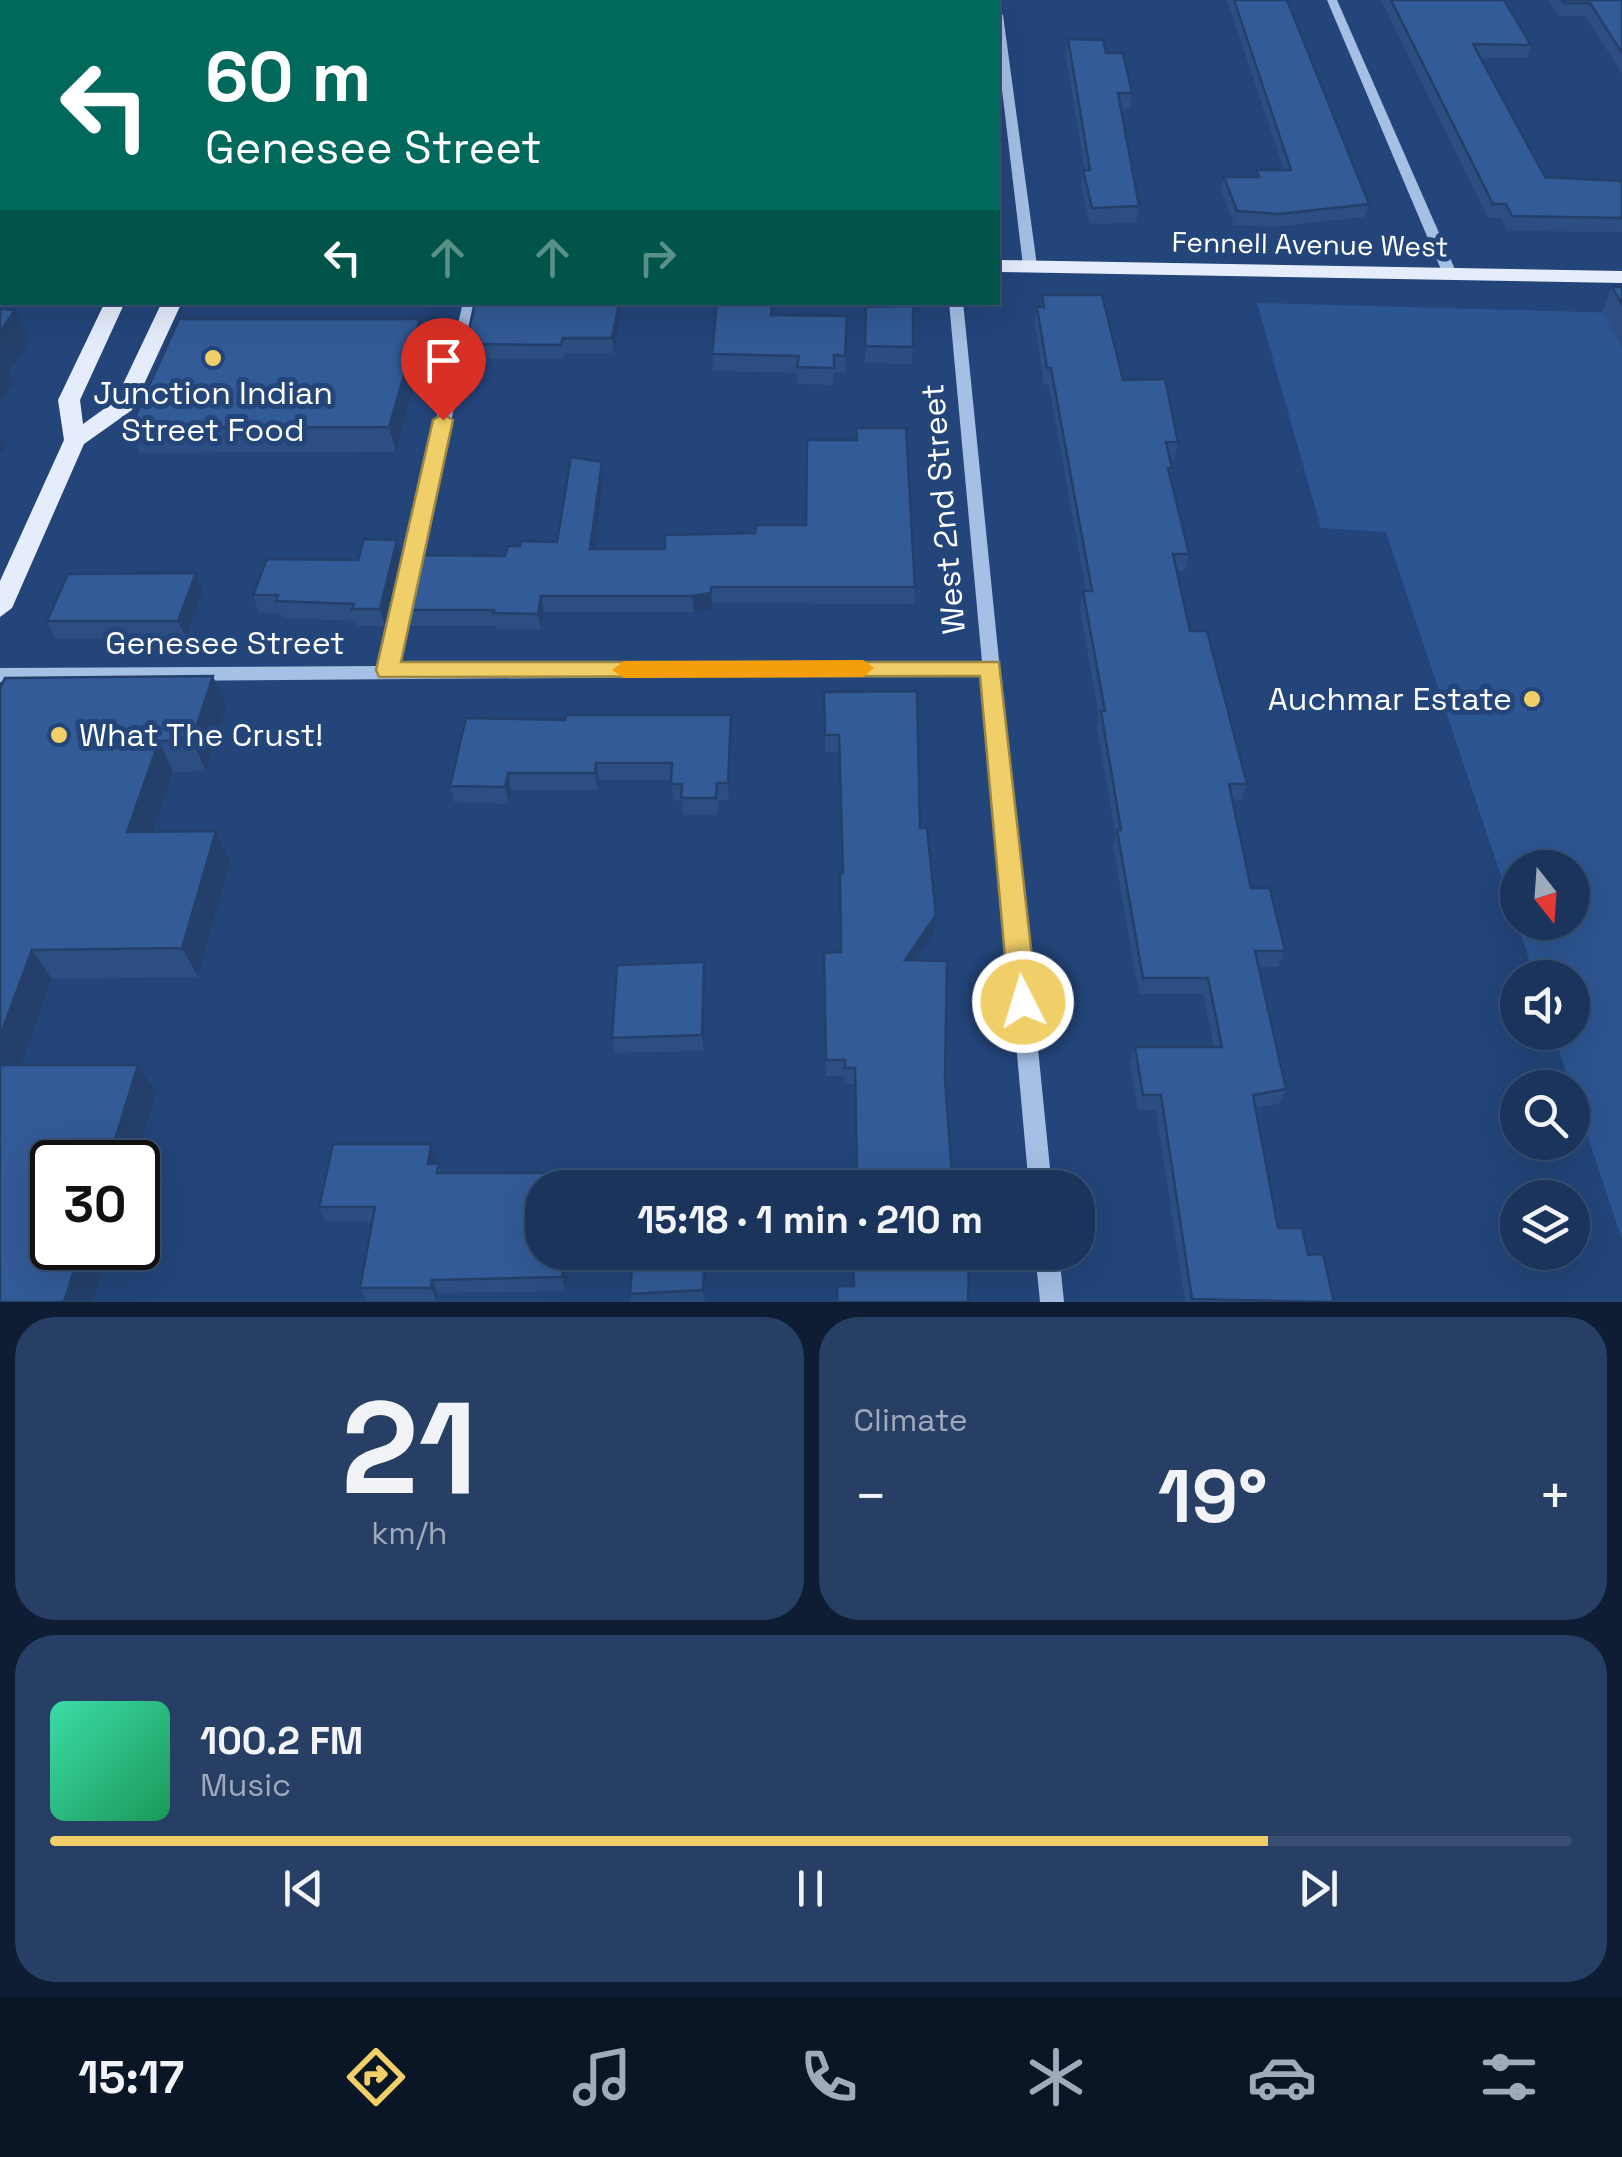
<!DOCTYPE html>
<meta charset="utf-8">
<style>
:root{--surface:#1a345c;--page:#273f65;--text:#f1f3f6;--muted:#9faabb;--line:#384f72;--accent:#f0cf68}
body{margin:0;font-family:"Space Grotesk",sans-serif;background:var(--page);color:var(--text);height:100vh;display:flex;flex-direction:column;font-size:38px;white-space:nowrap}
*{box-sizing:border-box;margin:0}
p{font-size:32px;color:var(--muted)}
.icon{flex:none;width:55px;height:55px;fill:none;stroke:currentColor;stroke-width:2;stroke-linecap:round;stroke-linejoin:round}
.map{position:relative;height:1302px;overflow:hidden}
.panel{display:flex;flex-direction:column;gap:15px;padding:15px;background:#0e1d33;flex:1}
.panel>*{flex:none}
.banner{position:absolute;left:0px;top:0px;width:1000px;height:305px;box-shadow:0 10px 40px #0002,0 0 0 2px var(--line);background:#00695c;color:#fff;overflow:hidden}
.needle{width:65px;rotate:163deg}
.fabs{position:absolute;left:1500px;top:850px;display:grid;gap:20px}
.fabs a{display:grid;place-items:center;width:90px;height:90px;border-radius:50%;background:var(--surface);box-shadow:0 10px 40px #0002,0 0 0 2px var(--line);font-size:50px}
.speed{position:absolute;left:30px;top:1140px;display:flex;gap:20px;font-size:50px;font-weight:700;text-align:center}
.speed>*{display:grid;place-content:center;width:130px;height:130px;border-radius:50%;background:var(--surface);box-shadow:0 10px 40px #0002,0 0 0 2px var(--line);line-height:1}
.speed .limit{border:5px solid #111;border-radius:15px;background:#fff;color:#111}
.pin{position:absolute;display:grid;place-items:center;width:85px;height:85px;color:#fff;margin:-102px -42px;border-radius:50% 50% 50% 0;rotate:-45deg;box-shadow:0 0 10px #0007}
.pin .icon{rotate:45deg}
.me{position:absolute;width:110px;margin:-55px;rotate:355deg;stroke-linejoin:round;filter:drop-shadow(0 0 8px #0008)}
.turn{display:flex;align-items:center;gap:35px;height:210px;padding:0 40px;font-size:45px}
.turn .icon{width:130px;height:130px;stroke-width:2.5}
.turn b{display:block;font-size:70px;line-height:85px}
.lanes{display:flex;align-items:center;height:95px;padding:0 40px;background:#0003;justify-content:center;gap:50px;direction:ltr}
.lanes .off{opacity:.35}
.big{font-size:75px;font-weight:700;line-height:1.1}
.panel .tile{flex:1;display:flex;flex-direction:column;justify-content:center;gap:15px;min-width:0;padding:0 35px;border-radius:40px;background:var(--page)}
.panel .dial{align-items:center;gap:0}
.dial b{font-size:130px;line-height:1}
.song{display:flex;align-items:center;gap:30px}
.cover{width:120px;height:120px;border-radius:15px;background:linear-gradient(135deg,hsl(160 70% 55%),hsl(150 70% 35%))}
.played{height:10px;border-radius:5px;background:linear-gradient(90deg,var(--accent) 80%,var(--line) 80%)}
.keys{display:flex;justify-content:space-around;direction:ltr}
.heat{display:flex;justify-content:space-between;align-items:center;font-size:55px;direction:ltr}
.panel .tiles{flex:1;display:grid;gap:15px;grid-template-columns:1fr 1fr}
.tile:last-child{grid-column:span 2}
.trip{position:absolute;left:525px;top:1170px;width:570px;height:100px;border-radius:40px;background:var(--surface);box-shadow:0 10px 40px #0002,0 0 0 2px var(--line);font-weight:700;line-height:100px;text-align:center}
.dock{display:flex;height:160px;justify-content:space-around;align-items:center;background:#0a1525;color:var(--muted)}
.dock .icon{width:70px;height:70px}
.dock .active{color:var(--accent)}
.dock b{font-size:45px;color:var(--text)}
.map>svg:first-child{display:block}
</style>
<div class="map">
<svg width="1622" height="1302" viewBox="0 0 1622 1302">
<rect width="100%" height="100%" fill="#23457a"/>
<!-- green -->
<path fill="#2d5591" fill-rule="evenodd" d="M1257 303 1622 313V1239L1553 1033 1572 1032V978L1535 977 1386 532 1321 528ZM1518 868H1572V922H1518Z"/>
<g fill="none" stroke-linecap="round" stroke-linejoin="round">
<!-- minor -->
<g fill="#a5bfe5" fill-rule="evenodd">
<rect x="650" y="0" width="10" height="2"/>
<polygon points="1327,0 1337,0 1457,274 1455,277 1445,277 1443,274"/>
<polygon points="998,12 1003,15 1037,266 1030,270 1023,266 998,56"/>
<polygon points="463,302 477,302 398,666 982,662 949,302 963,302 1052,1188 1029,1188 983,675 0,682 0,668 380,666"/>
<polygon points="1035,1252 1059,1252 1064,1302 1040,1302"/>
</g>
<!-- major -->
<g fill="#e5edfc" fill-rule="evenodd">
<rect x="0" y="227" width="2" height="12"/>
<rect x="0" y="254" width="2" height="12"/>
<polygon points="998,260 1622,271 1622,283 998,272"/>
<polygon points="105,302 125,302 80,400 83,424 115,401 162,302 182,302 132,410 84,444 12,608 0,617 0,581 64,440 58,400"/>
</g>
</g>
<!-- wall -->
<g fill="#2c4e82">
<polygon points="1227,0 1287,0 1369,204 1365,217 1274,227 1234,225 1221,190 1224,177 1255,177 1256,170 1284,170"/>
<polygon points="1381,0 1504,0 1531,45 1527,58 1480,58 1545,177 1622,181 1622,232 1507,231 1501,218 1488,218"/>
<polygon points="1548,0 1622,0 1622,74 1585,16 1559,16"/>
<polygon points="1068,39 1106,53 1132,93 1130,109 1121,109 1139,206 1136,223 1090,224 1081,186 1083,170 1085,170 1066,55"/>
<rect x="0" y="47" width="2" height="120"/>
<polygon points="1612,287 1622,287 1622,348 1602,312"/>
<polygon points="1042,295 1123,380 1178,442 1175,459 1170,459 1172,468 1170,477 1189,554 1185,571 1177,571 1190,631 1247,784 1242,800 1232,800 1251,888 1285,951 1278,967 1258,967 1286,1089 1279,1104 1256,1108 1278,1228 1308,1255 1333,1302 1185,1302 1156,1110 1138,1110 1130,1062 1135,1047 1214,1047 1203,994 1139,994 1113,846 1116,837 1097,728 1099,718 1080,608 1083,591 1086,591 1049,385 1044,385 1035,324 1037,307 1041,307"/>
<polygon points="619,303 620,317 614,353 565,353 563,359 469,359 466,344"/>
<polygon points="866,307 913,347 912,364 865,363"/>
<polygon points="772,315 847,316 845,373 834,372 833,385 798,384 797,373 713,371 712,354"/>
<polygon points="420,319 425,343 396,452 140,453 130,428"/>
<polygon points="602,462 604,478 594,549 915,587 914,604 712,603 712,609 694,612 544,612 541,630 496,629 496,626 411,626 406,610 505,556 520,546 557,542"/>
<polygon points="397,540 401,557 385,626 358,626 356,621 282,618 280,613 259,613 253,595 358,560"/>
<polygon points="203,591 186,638 55,639 47,621"/>
<polygon points="0,688 226,707 206,771 173,772 153,831 230,861 198,977 52,979 21,1065 156,1093 0,1302"/>
<polygon points="824,692 920,828 936,915 934,932 914,960 945,1079 953,1188 851,1188 851,1174 856,1174 854,1084 844,1084 845,1076 826,1076 824,953 841,952 842,873 838,752 825,752"/>
<polygon points="731,715 732,732 729,800 719,800 717,815 683,815 682,800 673,801 672,780 599,780 598,790 511,790 509,804 454,802 450,786 565,720"/>
<polygon points="704,962 705,978 704,1051 615,1053 612,1038"/>
<polygon points="431,1144 437,1159 436,1163 443,1173 572,1173 576,1188 542,1188 569,1252 566,1291 438,1293 437,1301 367,1301 360,1288 372,1222 326,1221 319,1207"/>
<polygon points="633,1252 708,1252 705,1302 631,1302 630,1294"/>
</g>
<!-- shaded-wall -->
<g fill="#24406a">
<polygon points="189,0 211,0 209,2 188,2"/>
<polygon points="619,303 620,317 614,353 612,338"/>
<polygon points="15,310 29,341 9,372 14,382 0,403 0,332"/>
<polygon points="420,319 425,343 396,452 389,427"/>
<polygon points="0,436 5,447 0,454"/>
<polygon points="602,462 604,478 592,565 590,549"/>
<polygon points="397,540 401,557 385,626 380,609"/>
<polygon points="196,573 203,591 186,638 178,621"/>
<polygon points="711,587 712,609 694,612 692,596"/>
<polygon points="541,596 544,612 541,630 538,614"/>
<polygon points="213,676 226,707 206,771 192,740"/>
<polygon points="731,715 732,732 729,800 728,783"/>
<polygon points="159,741 173,772 143,862 127,832"/>
<polygon points="596,763 599,780 598,790 595,773"/>
<polygon points="508,773 511,790 509,804 505,787"/>
<polygon points="216,831 230,861 198,977 182,948"/>
<polygon points="936,915 934,932 904,976 905,960"/>
<polygon points="32,950 52,979 11,1093 0,1080 0,1036"/>
<polygon points="704,962 705,978 704,1051 702,1035"/>
<polygon points="138,1065 156,1093 135,1162 108,1162"/>
<polygon points="431,1144 437,1159 434,1178 428,1164"/>
<polygon points="81,1248 109,1248 93,1302 64,1302"/>
<polygon points="564,1252 569,1252 566,1291 562,1277"/>
<polygon points="705,1252 708,1252 704,1302 703,1290"/>
<polygon points="432,1280 438,1293 437,1301 431,1288"/>
</g>
<!-- building -->
<g fill="#335b97" stroke="#24406a" stroke-width="2.5">
<polygon points="45,0 189,0 188,2 43,2"/>
<polygon points="393,0 439,0 438,2 392,2"/>
<polygon points="550,0 602,0 598,0 598,2 549,2"/>
<polygon points="702,0 822,0 822,2 701,2"/>
<polygon points="1234,0 1287,0 1369,204 1278,214 1237,211 1224,177 1259,177 1256,170 1291,170"/>
<polygon points="1391,0 1504,0 1531,45 1473,44 1545,177 1622,181 1622,218 1512,216 1506,204 1493,204"/>
<polygon points="1562,0 1622,0 1622,53 1590,3 1564,3"/>
<polygon points="1068,39 1103,40 1106,53 1123,53 1132,93 1118,93 1139,206 1092,208 1083,170 1090,170"/>
<rect x="0" y="47" width="2" height="97"/>
<polygon points="1612,287 1622,287 1622,304"/>
<polygon points="1042,295 1102,295 1123,380 1165,379 1178,442 1166,442 1172,468 1168,468 1189,554 1173,554 1190,631 1207,631 1247,784 1229,784 1251,888 1270,888 1285,951 1255,951 1286,1089 1253,1095 1278,1228 1302,1228 1308,1255 1323,1254 1334,1302 1192,1299 1161,1095 1143,1095 1135,1047 1222,1047 1208,978 1143,978 1117,830 1121,830 1101,711 1105,711 1083,591 1092,591 1051,368 1047,368 1037,307 1044,307"/>
<polygon points="475,302 617,302 619,303 612,338 563,338 561,345 466,344"/>
<polygon points="717,303 772,303 771,315 847,316 845,356 834,355 834,368 797,367 799,356 712,354"/>
<polygon points="913,306 913,347 865,346 866,307"/>
<polygon points="0,309 15,310 0,332"/>
<polygon points="179,319 420,319 389,427 130,428"/>
<polygon points="856,428 906,428 915,587 711,587 711,593 692,596 541,596 538,614 493,613 494,610 406,610 419,555 505,556 508,546 520,546 521,541 557,542 571,457 602,462 590,549 665,549 665,535 755,533 756,525 806,525 807,440 857,440"/>
<polygon points="364,539 397,540 380,609 352,609 354,604 276,601 278,595 253,595 267,559 358,560"/>
<polygon points="196,573 178,621 47,621 68,574"/>
<polygon points="213,676 192,740 159,741 127,832 216,831 182,948 32,950 0,1036 0,688 5,678"/>
<polygon points="917,691 920,828 927,828 936,915 905,960 947,961 945,1079 953,1188 852,1188 851,1174 857,1174 855,1068 845,1068 845,1060 826,1060 824,953 841,952 840,873 843,873 839,735 825,735 824,692"/>
<polygon points="566,715 731,715 728,783 717,783 716,798 681,798 682,784 671,784 672,763 596,763 595,773 508,773 505,787 450,786 466,718 565,720"/>
<polygon points="704,962 702,1035 612,1038 617,965"/>
<polygon points="0,1065 138,1065 108,1162 52,1162 52,1248 81,1248 64,1302 0,1302"/>
<polygon points="333,1144 431,1144 428,1164 439,1163 437,1173 572,1173 571,1188 542,1188 542,1252 564,1252 562,1277 432,1280 431,1288 360,1288 375,1207 319,1207"/>
<polygon points="633,1252 705,1252 703,1290 630,1294"/>
<polygon points="853,1252 957,1252 958,1259 969,1266 968,1302 837,1302 837,1286 854,1286"/>
</g>
<!-- route -->
<polygon fill="#f0cf68" stroke="#9c8744" stroke-width="2.5" points="443,414 453,420 401,662 999,662 1037,1002 1033,1010 1023,1014 1013,1010 1009,1002 980,676 379,677 376,670 433,420"/>
<!-- slow -->
<polygon fill="#f59e0b" points="863,660 874,668 863,677 624,678 612,670 624,661"/>
<!-- markers -->
<g fill="#f0cf68" stroke="#23457a" stroke-width="4">
<circle cx="213" cy="358" r="10"/>
<circle cx="1532" cy="699" r="10"/>
<circle cx="59" cy="735" r="10"/>
</g>
<g text-anchor="middle" stroke-width="10" stroke-linejoin="round" paint-order="stroke">
<!-- far-street labels -->
<g font-size="28" fill="#fff" stroke="#23457a">
<text transform="translate(1310 244) rotate(1)" y="10">Fennell Avenue West</text>
</g>
<!-- poi labels -->
<g font-size="32" fill="#fff" stroke="#23457a">
<text x="213" y="404">Junction Indian<tspan x="213" dy="37">Street Food</tspan></text>
<text x="1512" y="710" text-anchor="end">Auchmar Estate</text>
<text x="79" y="746" text-anchor="start">What The Crust!</text>
</g>
<!-- street labels -->
<g font-size="32" fill="#fff" stroke="#23457a">
<text transform="translate(943 509) rotate(-95)" y="11">West 2nd Street</text>
<text x="225" y="654">Genesee Street</text>
</g>
</g>
</svg>
<div class="fabs">
<a><svg class="needle" viewBox="-14 -14 28 28"><path d="M0-13l5 13h-10z" fill="#e53935"/><path d="M0 13l5-13h-10z" fill="#9faabb"/></svg></a>
<a><svg class="icon" aria-label="sound" viewBox="0 0 24 24"><path d="M4 9h4l5-4v14l-5-4H4zM17 9q2 3 0 6"/></svg></a>
<a><svg class="icon" aria-label="search" viewBox="0 0 24 24"><circle cx="10" cy="10" r="6"/><path d="M15 15l6 6"/></svg></a>
<a><svg class="icon" aria-label="layers" viewBox="0 0 24 24"><path d="M12 4l9 5-9 5-9-5zM3 14l9 5 9-5"/></svg></a>
</div>
<div class="speed"><div class="limit">30</div></div>
<div class="pin" style="left:443px;top:420px;background:#d93025"><svg class="icon" aria-label="arrive" viewBox="0 0 24 24"><path d="M6 21V4h12l-3 4 3 4H6"/></svg></div>
<svg class="me" style="left:1023px;top:1002px" viewBox="-20 -20 40 40"><circle r="17" fill="#f0cf68" stroke="#fff" stroke-width="3"/><path d="M0-11L8 9 0 5-8 9z" fill="#fff"/></svg>
<div class="trip">15:18 · 1 min · 210 m</div>
<div class="banner">
<div class="turn"><svg class="icon" aria-label="left" viewBox="0 0 24 24"><path d="M17 20v-9H6M10 6l-5 5 5 5"/></svg><div><b>60 m</b>Genesee Street</div></div>
<div class="lanes"><svg class="icon" aria-label="left" viewBox="0 0 24 24"><path d="M17 20v-9H6M10 6l-5 5 5 5"/></svg><svg class="icon off" aria-label="ahead" viewBox="0 0 24 24"><path d="M12 20V5M6 11l6-6 6 6"/></svg><svg class="icon off" aria-label="ahead" viewBox="0 0 24 24"><path d="M12 20V5M6 11l6-6 6 6"/></svg><svg class="icon off" aria-label="right" viewBox="0 0 24 24"><path d="M7 20v-9h11M14 6l5 5-5 5"/></svg></div>
</div>
</div>
<section class="panel">
<div class="tiles">
<div class="tile dial"><b>21</b><p>km/h</p></div>
<div class="tile"><p>Climate</p>
<div class="heat"><a>−</a><b class="big">19°</b><a>+</a></div>
</div>
<div class="tile">
<div class="song"><i class="cover"></i><div><b>100.2 FM</b><p>Music</p></div></div>
<div class="played"></div>
<div class="keys"><svg class="icon" aria-label="previous" viewBox="0 0 24 24"><path d="M18 5L8 12l10 7zM5 5v14"/></svg><svg class="icon" aria-label="pause" viewBox="0 0 24 24"><path d="M8 5v14M16 5v14"/></svg><svg class="icon" aria-label="next" viewBox="0 0 24 24"><path d="M6 5l10 7-10 7zM19 5v14"/></svg></div>
</div>
</div>
</section>
<nav class="dock">
<b>15:17</b>
<svg class="icon active" aria-label="directions" viewBox="0 0 24 24"><path d="M12 3l9 9-9 9-9-9zM9 14v-3h6M13 9l2 2-2 2"/></svg>
<svg class="icon" aria-label="music" viewBox="0 0 24 24"><path d="M9 18V5l10-2v13"/><circle cx="6" cy="18" r="3"/><circle cx="16" cy="16" r="3"/></svg>
<svg class="icon" aria-label="phone" viewBox="0 0 24 24"><path d="M5 4h4l2 5-3 2q2 4 5 5l2-3 5 2v4C11 20 4 13 5 4z"/></svg>
<svg class="icon" aria-label="climate" viewBox="0 0 24 24"><path d="M12 3v18M4 7l16 10M4 17L20 7"/></svg>
<svg class="icon" aria-label="car" viewBox="0 0 24 24"><path d="M5 17H2v-5l4-1 3-4h7l3 4 3 1v5h-3M9 17h6M6 11h13"/><circle cx="7" cy="17" r="2"/><circle cx="17" cy="17" r="2"/></svg>
<svg class="icon" aria-label="filters" viewBox="0 0 24 24"><path d="M4 7h16M4 17h16"/><circle cx="9" cy="7" r="2"/><circle cx="15" cy="17" r="2"/></svg>
</nav>
